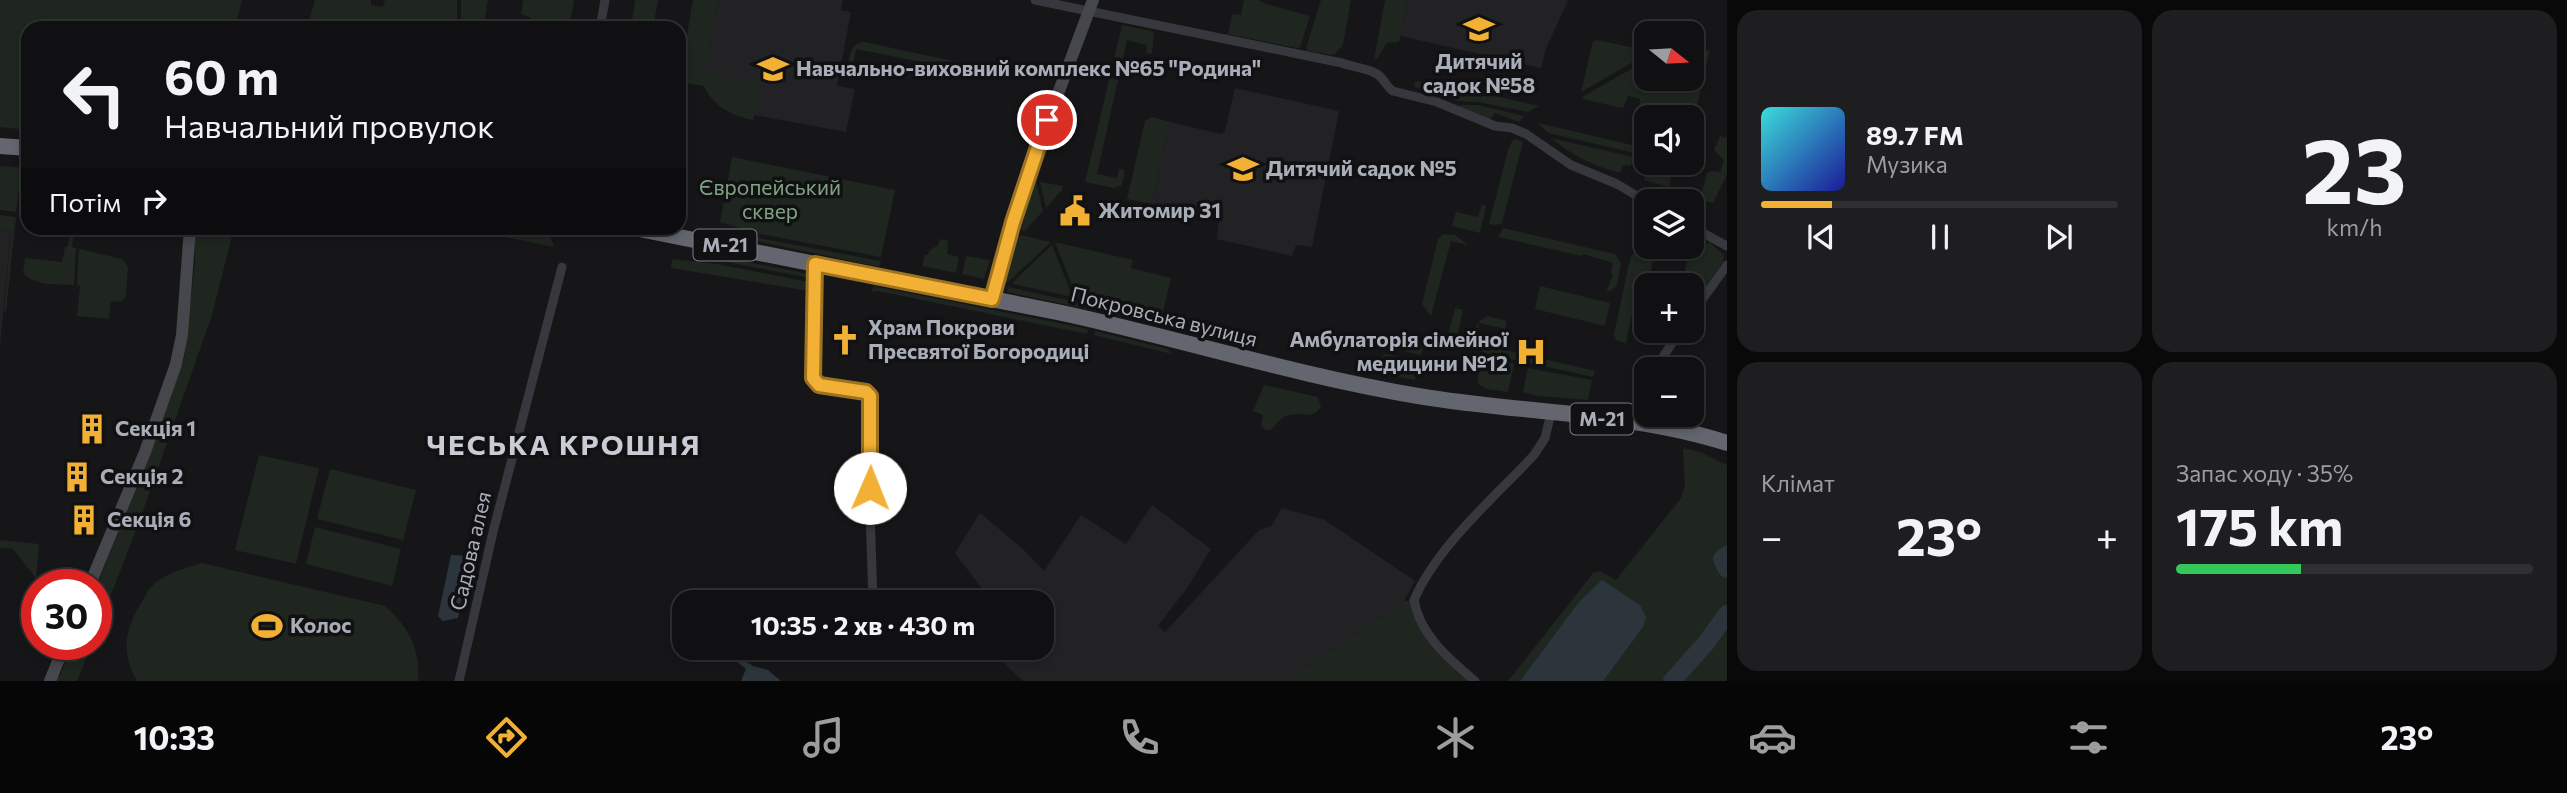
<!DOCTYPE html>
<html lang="uk">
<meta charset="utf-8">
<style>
:root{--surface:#101012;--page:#1e1e20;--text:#f1f3f6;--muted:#9c9d9f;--line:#303032;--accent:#f2b134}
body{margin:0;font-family:Commissioner,sans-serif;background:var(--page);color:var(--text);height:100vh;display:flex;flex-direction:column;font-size:26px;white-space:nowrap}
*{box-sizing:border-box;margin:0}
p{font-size:23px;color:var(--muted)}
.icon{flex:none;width:38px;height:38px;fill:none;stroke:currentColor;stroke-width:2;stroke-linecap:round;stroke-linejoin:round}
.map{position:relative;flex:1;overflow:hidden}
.drawer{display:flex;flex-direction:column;gap:10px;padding:10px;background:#09090a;width:840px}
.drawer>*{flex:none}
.hud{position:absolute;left:21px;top:21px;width:665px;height:214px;border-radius:21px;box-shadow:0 4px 10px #0003,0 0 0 2px var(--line);background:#101012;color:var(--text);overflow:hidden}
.needle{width:46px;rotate:108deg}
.controls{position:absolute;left:1634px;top:21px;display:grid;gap:14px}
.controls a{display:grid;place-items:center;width:70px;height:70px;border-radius:14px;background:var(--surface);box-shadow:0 4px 10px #0003,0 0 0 2px var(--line);font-size:35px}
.speed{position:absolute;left:21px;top:569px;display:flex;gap:14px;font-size:35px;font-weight:700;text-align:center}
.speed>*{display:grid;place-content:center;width:91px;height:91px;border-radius:50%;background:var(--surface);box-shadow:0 4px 10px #0003,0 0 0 2px var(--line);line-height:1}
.speed .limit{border:10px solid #d22;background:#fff;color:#111}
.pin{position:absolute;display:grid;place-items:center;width:60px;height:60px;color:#fff;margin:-30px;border:4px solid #fff;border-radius:50%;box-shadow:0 2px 7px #0007}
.me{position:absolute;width:77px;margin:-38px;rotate:1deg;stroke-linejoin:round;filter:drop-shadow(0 0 5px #0008)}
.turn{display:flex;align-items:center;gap:24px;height:147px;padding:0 28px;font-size:32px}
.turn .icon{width:91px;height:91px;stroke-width:2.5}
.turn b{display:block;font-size:49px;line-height:60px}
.then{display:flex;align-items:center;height:66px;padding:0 28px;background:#0003;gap:14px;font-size:26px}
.big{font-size:52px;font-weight:700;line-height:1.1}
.drawer .tile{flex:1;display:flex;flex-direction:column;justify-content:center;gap:10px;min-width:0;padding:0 24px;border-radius:21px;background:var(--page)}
.drawer .dial{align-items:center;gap:0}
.dial b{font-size:91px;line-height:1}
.song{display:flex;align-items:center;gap:21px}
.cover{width:84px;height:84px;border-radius:10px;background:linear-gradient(135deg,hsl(180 70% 55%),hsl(240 70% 35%))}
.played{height:7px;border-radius:4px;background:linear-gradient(90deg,var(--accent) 20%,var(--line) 20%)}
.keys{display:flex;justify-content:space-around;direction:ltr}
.heat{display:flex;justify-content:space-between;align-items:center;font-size:38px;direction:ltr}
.charge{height:10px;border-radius:5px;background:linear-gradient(90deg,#34c759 35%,var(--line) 0)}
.drawer .tiles{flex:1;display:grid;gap:10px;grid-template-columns:repeat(2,1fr)}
.trip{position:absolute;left:672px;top:590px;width:382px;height:70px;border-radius:21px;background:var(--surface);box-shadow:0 4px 10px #0003,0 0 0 2px var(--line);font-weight:700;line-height:70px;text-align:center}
.tab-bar{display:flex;height:112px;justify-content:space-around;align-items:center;background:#060607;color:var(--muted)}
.tab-bar .icon{width:49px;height:49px}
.tab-bar .active{color:var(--accent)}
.tab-bar b{font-size:32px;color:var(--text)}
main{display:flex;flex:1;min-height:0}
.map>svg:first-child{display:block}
</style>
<main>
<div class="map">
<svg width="1727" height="681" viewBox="0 0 1727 681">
<rect width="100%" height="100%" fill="#161618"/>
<!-- built -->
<g fill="#222225">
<polygon points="718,0 843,0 841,10 851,12 837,86 855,89 846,132 743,113 703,79"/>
<polygon points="1407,0 1568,0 1546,49 1541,68 1400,36"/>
<polygon points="1235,88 1339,111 1312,247 1296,245 1292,256 1217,239 1219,219 1151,204 1170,122 1221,134 1225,131"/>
<polygon points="0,228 11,230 0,346"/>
<polygon points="1152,505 1211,549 1187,588 1158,626 1165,632 1259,530 1271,526 1282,508 1325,520 1415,581 1404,601 1286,681 1023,681 999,659 1003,648 1041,648 1041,602 992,602 955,553 980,513 1023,549 1044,571 1081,515 1126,544"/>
</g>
<!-- green -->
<g fill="#1e261f">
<polygon points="0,0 242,0 235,28 28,28 28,130 0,127"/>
<polygon points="315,0 371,0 371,5 383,7 385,0 457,0 457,28 362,28 363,21 350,19 348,28 307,28"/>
<polygon points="461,0 488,0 483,28 461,28"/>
<polygon points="523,0 574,0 569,28 529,28 531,18 521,14"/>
<polygon points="635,0 658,0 653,28 631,28"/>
<path d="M693 0H718L705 71 761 85 753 120C732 116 713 106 704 86L679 82Z"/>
<polygon points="1244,0 1259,0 1266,4 1310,16 1300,47 1297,48 1228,34 1232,14 1241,15"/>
<polygon points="1321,0 1351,0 1343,45 1334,55 1308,51 1306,48"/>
<polygon points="1385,0 1407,0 1399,42 1387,43 1377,59 1374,59"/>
<polygon points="1122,25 1151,31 1154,33 1152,54 1146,53 1147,45 1127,40 1097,174 1117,178 1119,169 1125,170 1122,185 1114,188 1085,182"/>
<polygon points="1598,40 1647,51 1647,54 1581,92 1593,41"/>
<path d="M864 42 986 68 994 73 995 77 856 49 851 73 848 68C850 56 850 43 864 42Z"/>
<path d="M1710 50 1693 124 1692 117H1647V124L1641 120 1642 113 1639 111 1640 99 1628 96 1623 108 1586 100 1582 97 1647 60V79H1692C1692 60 1691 55 1710 50Z"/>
<polygon points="1415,81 1432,84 1433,82 1539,106 1528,112 1478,102 1457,101 1414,87"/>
<polygon points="1461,105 1478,105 1524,116 1519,122 1495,113 1490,120 1458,107"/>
<polygon points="1152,117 1170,122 1151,204 1127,199 1145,121"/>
<polygon points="1538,123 1645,148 1643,155 1548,133"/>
<polygon points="1720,136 1727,138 1727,174 1713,203 1700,200 1707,173 1711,171 1720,172 1724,160 1714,150"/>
<path d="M1551 138 1633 157 1631 166 1623 165 1620 172H1617C1591 165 1572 155 1551 138Z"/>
<polygon points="1516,139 1523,142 1502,223 1495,225 1489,224 1508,150 1512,141"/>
<polygon points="732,157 895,190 881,257 756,233 720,222"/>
<polygon points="1648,163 1674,163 1669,187 1644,180"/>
<polygon points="0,166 28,168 28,180 20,180 16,212 0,210"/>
<polygon points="1036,181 1043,211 1024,232 1019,227 1033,183"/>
<polygon points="1040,182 1063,186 1062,190 1046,208"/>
<polygon points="1482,205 1486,206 1480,233 1452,226 1456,212 1478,217"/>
<polygon points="0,215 16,217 6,311 4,311 11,230 0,228"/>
<path d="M70 228H75L72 247 76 248 74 285C58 284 34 286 23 273L25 258 62 262 65 247 68 246Z"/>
<polygon points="195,228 234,228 212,315 137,528 96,633 96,587 152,449 184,359 195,261"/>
<path d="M461 228C484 227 525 223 545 233 551 236 552 241 554 247Z"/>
<polygon points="1503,228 1615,254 1621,263 1617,286 1606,293 1613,274 1611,273 1613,263 1583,254 1582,256 1498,237"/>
<polygon points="1443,234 1455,235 1468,245 1451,241 1431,316 1422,304 1438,239"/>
<polygon points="1021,235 1050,242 1049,244 1008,282 1005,282 1016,240"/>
<polygon points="1693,236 1706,245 1709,242 1724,255 1723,262 1692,307 1692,285 1682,285 1690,247 1692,247"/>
<polygon points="753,237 881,261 879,267 747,239"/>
<polygon points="940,239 948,241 947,254 959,257 956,273 922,266 925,255 928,255 929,251 938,245"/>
<polygon points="1055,242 1133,260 1131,268 1171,278 1162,316 1077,298"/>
<polygon points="1647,242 1647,247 1656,247 1643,305 1634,304 1626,343 1616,340 1614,334 1630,259 1634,253"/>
<polygon points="1052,245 1073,297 1013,284 1014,281"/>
<polygon points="79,249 122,259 128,267 126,296 123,301 111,302 109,319 77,316 80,286 77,285"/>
<polygon points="701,253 809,274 811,278 700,257"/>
<polygon points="966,256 990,260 984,279 962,274"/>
<polygon points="672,259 717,264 809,282 809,291 671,268"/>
<polygon points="874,286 1088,329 1087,334 878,291 871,292"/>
<polygon points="1540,286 1610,303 1605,326 1535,309"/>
<polygon points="1008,287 1159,320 1159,324 1007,292"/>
<polygon points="1455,308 1463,310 1455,348 1445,346"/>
<path d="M1488 316 1507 321 1505 329 1479 323 1475 343 1522 354 1520 361C1504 357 1468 356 1474 332 1476 323 1481 319 1488 316Z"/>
<polygon points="1095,331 1168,349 1172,354 1094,335"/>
<polygon points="1384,333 1424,344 1421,355 1381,346"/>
<polygon points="1386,354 1419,361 1415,380 1373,373 1380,358"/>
<polygon points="1531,356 1595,371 1593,377 1529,363"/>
<polygon points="1481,357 1514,364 1508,392 1487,389 1478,384 1479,360"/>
<polygon points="1528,368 1592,380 1588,400 1538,396 1523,392"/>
<path d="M1264 385 1318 397 1321 407C1312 420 1303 412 1289 415 1281 417 1277 424 1271 430H1266L1261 426 1263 415 1253 411Z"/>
<polygon points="1683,448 1700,452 1727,465 1727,681 1508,681 1593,573 1600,571 1616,580 1681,498 1685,486"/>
<polygon points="259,455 319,468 296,564 235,550"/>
<polygon points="330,469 416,490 403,540 317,519"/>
<polygon points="315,527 401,549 392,586 306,564"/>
<polygon points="0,540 39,544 36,578 13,549 0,548"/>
<path d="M202 563 385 606C408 626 421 650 418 681H137C120 651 125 628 143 600 146 595 148 589 152 586 165 573 185 568 202 563Z"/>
<polygon points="1414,600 1418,619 1475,681 1286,681 1404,601"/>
<polygon points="73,644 92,644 77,681 55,681 57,676 60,676"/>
</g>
<!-- water -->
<g fill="#2c353c">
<polygon points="451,555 467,556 468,563 465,582 468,585 467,592 462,596 458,618 443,621 438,616"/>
<polygon points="1602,580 1640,605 1646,617 1643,627 1603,681 1520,681 1579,602"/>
<polygon points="720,648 726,648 753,666 768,670 781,681 741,681 746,669"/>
</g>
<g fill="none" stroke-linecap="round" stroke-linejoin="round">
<!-- river -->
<g stroke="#2c353c" stroke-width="18">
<polyline points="1727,555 1722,559 1727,569"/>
<polyline points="1672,681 1706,643 1727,614"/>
</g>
<!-- street -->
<g stroke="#37383d" stroke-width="9">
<path d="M1035 0 1342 63C1352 67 1368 68 1377 74 1384 78 1386 87 1393 91L1437 102 1495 126 1512 128 1526 134 1571 165 1617 184 1647 202"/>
<polyline points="600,28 605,0"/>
<polyline points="1692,227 1727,246"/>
<polyline points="815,264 813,372 815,383 866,392 870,395 872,403 870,510 873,602"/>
<polyline points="1692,314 1727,265"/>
<polyline points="1655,369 1680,331"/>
<polyline points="1633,423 1647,383"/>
<polyline points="459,681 493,532 562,267"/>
<path d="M1475 681C1449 659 1420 635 1414 600 1437 546 1494 498 1534 455L1545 438 1551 413"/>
</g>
<!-- secondary -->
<g stroke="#45474d" stroke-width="12">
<polyline points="992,299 1028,174 1093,0"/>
<polyline points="90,584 145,452 176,364 182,335 190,228"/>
<polyline points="50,681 65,644"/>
</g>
<!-- highway -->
<g stroke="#63666e" stroke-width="16">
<polyline points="0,146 28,148"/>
<path d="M634 228 1062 313C1181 339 1298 376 1418 396 1518 413 1631 412 1727 443"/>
</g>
</g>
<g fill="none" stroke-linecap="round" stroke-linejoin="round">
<!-- route casing -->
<g stroke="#9d7322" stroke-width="18">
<polyline id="route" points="870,488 870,396 866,392 819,385 813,378 815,264 992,299 1013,222 1047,120"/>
</g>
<!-- route -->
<use href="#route" stroke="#f2b134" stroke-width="12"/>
</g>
<!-- icons -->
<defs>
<g id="school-bare" transform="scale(2.415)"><path d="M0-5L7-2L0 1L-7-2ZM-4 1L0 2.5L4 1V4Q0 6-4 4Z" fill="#f2b134" stroke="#111113" stroke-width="2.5" paint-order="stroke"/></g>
<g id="civic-bare" transform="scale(2.415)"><path d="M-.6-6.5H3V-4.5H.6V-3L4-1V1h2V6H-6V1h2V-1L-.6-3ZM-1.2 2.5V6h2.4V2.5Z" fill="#f2b134" stroke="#111113" stroke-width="2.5" paint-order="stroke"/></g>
<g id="church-bare" transform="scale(2.415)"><path d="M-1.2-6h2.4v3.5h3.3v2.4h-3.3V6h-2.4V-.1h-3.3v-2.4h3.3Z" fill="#f2b134" stroke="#111113" stroke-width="2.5" paint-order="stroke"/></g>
<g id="hospital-bare" transform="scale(2.415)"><path d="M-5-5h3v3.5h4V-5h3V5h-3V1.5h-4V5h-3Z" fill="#f2b134" stroke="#111113" stroke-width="2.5" paint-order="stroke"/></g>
<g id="building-bare" transform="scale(2.415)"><path d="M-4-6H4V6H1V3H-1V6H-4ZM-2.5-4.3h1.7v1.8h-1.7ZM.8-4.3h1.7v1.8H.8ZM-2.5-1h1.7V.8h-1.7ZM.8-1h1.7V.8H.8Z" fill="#f2b134" stroke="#111113" stroke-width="2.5" paint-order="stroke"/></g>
<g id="stadium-bare" transform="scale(2.415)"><path d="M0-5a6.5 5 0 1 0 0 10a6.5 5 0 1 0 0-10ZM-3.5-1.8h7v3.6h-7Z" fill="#f2b134" stroke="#111113" stroke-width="2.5" paint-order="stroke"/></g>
</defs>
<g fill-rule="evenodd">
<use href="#school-bare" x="1479" y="29"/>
<use href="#school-bare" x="773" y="69"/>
<use href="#school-bare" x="1243" y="169"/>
<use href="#civic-bare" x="1075" y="211"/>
<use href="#church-bare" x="845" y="340"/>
<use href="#hospital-bare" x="1531" y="352"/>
<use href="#building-bare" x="92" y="429"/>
<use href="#building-bare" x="77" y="477"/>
<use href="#building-bare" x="84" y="520"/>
<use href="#stadium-bare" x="267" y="626"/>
</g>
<g text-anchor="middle" stroke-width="7" stroke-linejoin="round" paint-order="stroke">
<!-- shield labels -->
<g fill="#111113" stroke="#7b7e86" stroke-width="2">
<rect x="693.5" y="229.5" width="63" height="31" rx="5"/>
<rect x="1570.5" y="403.5" width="63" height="31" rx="5"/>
</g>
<g font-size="19" font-weight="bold" fill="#a8adb8">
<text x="725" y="252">М-21</text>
<text x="1602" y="426">М-21</text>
</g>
<!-- poi labels -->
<g font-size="21" font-weight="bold" fill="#a8adb8" stroke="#111113" text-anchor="start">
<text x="1479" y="69" text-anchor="middle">Дитячий<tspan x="1479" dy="24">садок №58</tspan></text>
<text x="796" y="76">Навчально-виховний комплекс №65 "Родина"</text>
<text x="1266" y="176">Дитячий садок №5</text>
<text x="1098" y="218">Житомир 31</text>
<text x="868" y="335">Храм Покрови<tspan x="868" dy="24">Пресвятої Богородиці</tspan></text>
<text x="1508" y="347" text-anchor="end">Амбулаторія сімейної<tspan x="1508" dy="24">медицини №12</tspan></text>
<text x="115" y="436">Секція 1</text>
<text x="100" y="484">Секція 2</text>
<text x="107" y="527">Секція 6</text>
<text x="290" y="633">Колос</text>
</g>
<!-- park labels -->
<g font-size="21" fill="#7fa381" stroke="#111113">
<text x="770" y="195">Європейський<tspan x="770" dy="24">сквер</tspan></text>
</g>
<!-- street labels -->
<g font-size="21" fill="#a8adb8" stroke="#111113">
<text transform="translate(1164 317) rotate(14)" y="7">Покровська вулиця</text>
<text transform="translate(471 551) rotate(-77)" y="7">Садова алея</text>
</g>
<!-- district labels -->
<g font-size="28" font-weight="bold" letter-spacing="2" fill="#c9ccd4" stroke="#111113">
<text x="564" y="455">ЧЕСЬКА КРОШНЯ</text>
</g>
</g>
</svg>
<div class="controls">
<a><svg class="needle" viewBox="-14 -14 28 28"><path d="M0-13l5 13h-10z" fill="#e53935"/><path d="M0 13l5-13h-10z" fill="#9c9d9f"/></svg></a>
<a><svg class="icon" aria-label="sound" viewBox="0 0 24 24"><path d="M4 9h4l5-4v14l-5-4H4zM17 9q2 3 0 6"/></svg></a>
<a><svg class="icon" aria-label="layers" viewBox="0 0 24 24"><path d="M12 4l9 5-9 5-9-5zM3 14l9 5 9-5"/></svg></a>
<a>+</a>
<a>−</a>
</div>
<div class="speed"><div class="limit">30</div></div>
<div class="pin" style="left:1047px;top:120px;background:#d93025"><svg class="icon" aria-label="arrive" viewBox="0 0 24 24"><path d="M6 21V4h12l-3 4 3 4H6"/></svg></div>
<svg class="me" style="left:870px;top:488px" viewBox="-20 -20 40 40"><circle r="19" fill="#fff"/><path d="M0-13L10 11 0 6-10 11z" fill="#f2b134"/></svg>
<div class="trip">10:35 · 2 хв · 430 m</div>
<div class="hud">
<div class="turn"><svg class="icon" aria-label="left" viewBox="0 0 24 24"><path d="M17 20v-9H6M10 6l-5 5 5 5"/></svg><div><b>60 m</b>Навчальний провулок</div></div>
<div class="then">Потім<svg class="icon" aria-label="right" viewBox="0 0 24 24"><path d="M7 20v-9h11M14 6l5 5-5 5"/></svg></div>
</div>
</div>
<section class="drawer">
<div class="tiles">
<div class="tile">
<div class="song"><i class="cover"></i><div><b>89.7 FM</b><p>Музика</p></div></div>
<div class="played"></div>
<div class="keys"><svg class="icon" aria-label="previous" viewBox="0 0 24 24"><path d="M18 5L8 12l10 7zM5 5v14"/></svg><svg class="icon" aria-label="pause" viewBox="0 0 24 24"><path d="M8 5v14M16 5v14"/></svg><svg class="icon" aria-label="next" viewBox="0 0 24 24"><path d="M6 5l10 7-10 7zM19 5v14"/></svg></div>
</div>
<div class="tile dial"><b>23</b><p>km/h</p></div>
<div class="tile"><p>Клімат</p>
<div class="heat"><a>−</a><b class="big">23°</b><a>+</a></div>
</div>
<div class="tile"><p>Запас ходу · 35%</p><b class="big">175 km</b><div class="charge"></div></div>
</div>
</section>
</main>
<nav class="tab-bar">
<b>10:33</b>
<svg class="icon active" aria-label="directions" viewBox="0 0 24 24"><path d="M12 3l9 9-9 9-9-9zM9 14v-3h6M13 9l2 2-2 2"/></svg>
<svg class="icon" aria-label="music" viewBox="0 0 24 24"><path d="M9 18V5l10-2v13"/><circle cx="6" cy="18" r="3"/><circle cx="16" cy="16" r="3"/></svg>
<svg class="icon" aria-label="phone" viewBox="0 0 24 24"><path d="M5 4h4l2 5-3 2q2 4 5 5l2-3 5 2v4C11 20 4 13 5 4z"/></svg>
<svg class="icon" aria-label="climate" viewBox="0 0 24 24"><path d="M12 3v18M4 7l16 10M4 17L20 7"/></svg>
<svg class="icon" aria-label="car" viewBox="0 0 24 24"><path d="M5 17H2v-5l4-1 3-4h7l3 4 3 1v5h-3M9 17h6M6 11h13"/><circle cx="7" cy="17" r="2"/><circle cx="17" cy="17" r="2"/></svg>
<svg class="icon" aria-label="filters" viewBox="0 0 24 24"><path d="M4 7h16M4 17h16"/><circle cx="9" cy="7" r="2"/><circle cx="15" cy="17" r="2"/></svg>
<b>23°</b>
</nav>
